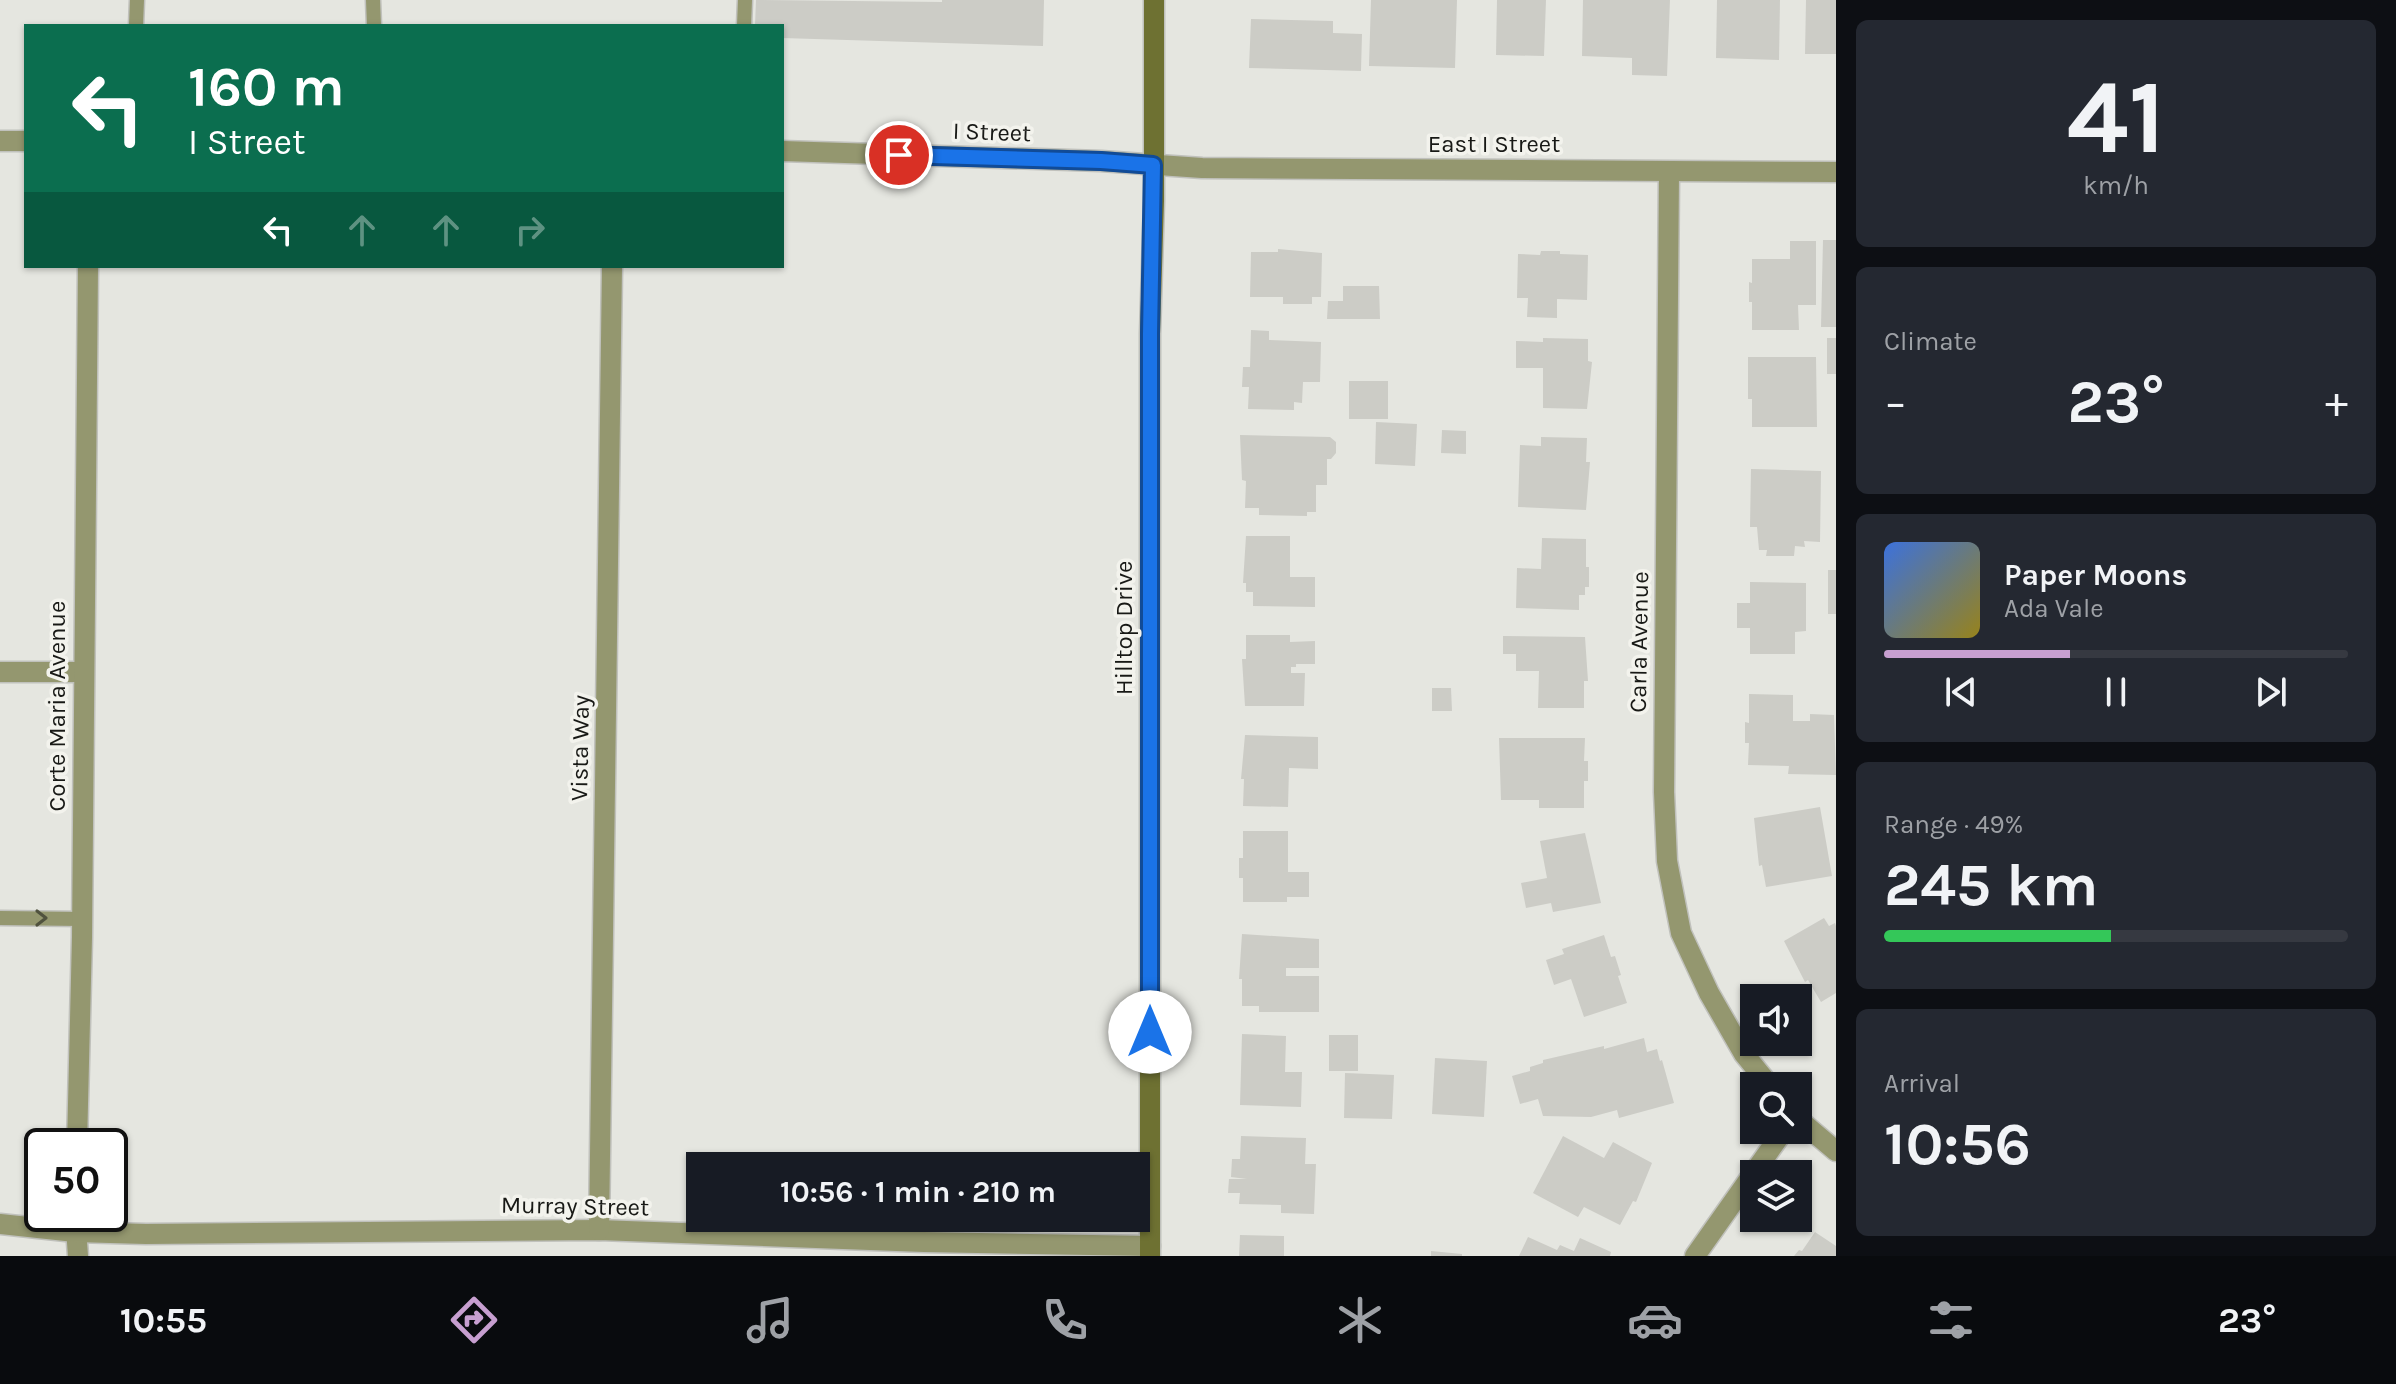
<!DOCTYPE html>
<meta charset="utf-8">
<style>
:root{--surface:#171b24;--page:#242831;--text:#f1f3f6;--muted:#9ea1a6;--line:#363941;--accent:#c79fd0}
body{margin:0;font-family:Karla,sans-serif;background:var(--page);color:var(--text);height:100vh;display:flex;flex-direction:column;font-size:30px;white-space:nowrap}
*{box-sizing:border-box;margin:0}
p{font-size:26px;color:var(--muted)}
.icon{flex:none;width:44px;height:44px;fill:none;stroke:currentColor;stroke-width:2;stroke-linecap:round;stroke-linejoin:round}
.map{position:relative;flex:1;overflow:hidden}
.sheet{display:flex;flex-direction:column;gap:20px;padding:20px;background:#0d0f14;width:560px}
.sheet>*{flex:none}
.top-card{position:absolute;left:24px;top:24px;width:760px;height:244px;border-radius:0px;box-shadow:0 2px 6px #0004;background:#0b6e4f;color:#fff;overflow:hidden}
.controls{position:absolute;left:1740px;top:984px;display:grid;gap:16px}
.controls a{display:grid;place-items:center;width:72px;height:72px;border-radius:0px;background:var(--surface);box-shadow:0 2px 6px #0004;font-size:40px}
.speed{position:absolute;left:24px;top:1128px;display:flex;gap:16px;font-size:40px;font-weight:700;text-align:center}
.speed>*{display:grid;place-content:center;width:104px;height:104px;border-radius:50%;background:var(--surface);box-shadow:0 2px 6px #0004;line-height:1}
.speed .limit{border:4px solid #111;border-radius:12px;background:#fff;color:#111}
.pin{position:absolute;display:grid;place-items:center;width:68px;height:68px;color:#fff;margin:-34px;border:4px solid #fff;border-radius:50%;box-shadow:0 2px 8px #0007}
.me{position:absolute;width:88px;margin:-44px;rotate:0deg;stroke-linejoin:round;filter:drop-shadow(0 0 6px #0008)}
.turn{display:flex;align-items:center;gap:28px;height:168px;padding:0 32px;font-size:36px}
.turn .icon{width:104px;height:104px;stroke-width:2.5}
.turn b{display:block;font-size:56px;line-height:68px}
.lanes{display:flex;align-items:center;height:76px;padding:0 32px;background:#0003;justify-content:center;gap:40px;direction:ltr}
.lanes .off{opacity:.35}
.big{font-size:60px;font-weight:700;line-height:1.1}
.sheet .card{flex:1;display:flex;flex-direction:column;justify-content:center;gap:12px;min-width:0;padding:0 28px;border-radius:12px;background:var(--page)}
.sheet .dial{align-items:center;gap:0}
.dial b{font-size:104px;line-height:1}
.song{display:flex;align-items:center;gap:24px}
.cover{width:96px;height:96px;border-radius:12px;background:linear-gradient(135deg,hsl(220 70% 55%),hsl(50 70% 35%))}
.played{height:8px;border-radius:4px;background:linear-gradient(90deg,var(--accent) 40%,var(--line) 40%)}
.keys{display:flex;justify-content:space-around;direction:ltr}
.heat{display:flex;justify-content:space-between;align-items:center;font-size:44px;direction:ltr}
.charge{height:12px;border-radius:6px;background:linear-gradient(90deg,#34c759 49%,var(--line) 0)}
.trip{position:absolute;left:686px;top:1152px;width:464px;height:80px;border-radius:0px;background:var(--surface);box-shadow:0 2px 6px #0004;font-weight:700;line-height:80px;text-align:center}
.tab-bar{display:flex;height:128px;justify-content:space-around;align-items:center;background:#090b0e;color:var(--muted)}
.tab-bar .icon{width:56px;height:56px}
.tab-bar .on{color:var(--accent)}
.tab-bar b{font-size:36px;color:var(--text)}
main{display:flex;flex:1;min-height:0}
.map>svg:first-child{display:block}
</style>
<main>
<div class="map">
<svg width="1836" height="1256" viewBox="0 0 1836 1256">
<rect width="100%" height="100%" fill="#e5e6e0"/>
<!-- building -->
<g fill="#ccccc6">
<polygon points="756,0 942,2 942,0 1044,0 1043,46 782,38 782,26 755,26"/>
<polygon points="1371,0 1457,0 1455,68 1369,66"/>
<polygon points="1497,0 1546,0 1544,56 1496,55"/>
<polygon points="1583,0 1670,0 1667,76 1632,75 1632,58 1582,56"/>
<polygon points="1717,0 1780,0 1779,60 1716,58"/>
<polygon points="1806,0 1836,0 1836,54 1805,54"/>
<polygon points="1251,19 1333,21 1333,33 1362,34 1361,71 1249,68"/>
<polygon points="1823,240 1836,240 1836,327 1821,327"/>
<polygon points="1790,241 1816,241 1816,305 1798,305 1799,330 1752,330 1752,302 1749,302 1749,282 1752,283 1752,259 1790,259"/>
<polygon points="1278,249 1322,253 1321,297 1312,297 1312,304 1283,304 1283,297 1250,297 1251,252 1278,252"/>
<polygon points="1541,251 1560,251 1560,254 1588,255 1587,300 1557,299 1557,318 1527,317 1528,298 1517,298 1518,254 1540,255"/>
<polygon points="1343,286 1379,286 1380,319 1327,319 1328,301 1343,301"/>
<polygon points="1251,330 1269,331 1269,340 1321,342 1320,382 1303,382 1302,403 1294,402 1294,410 1248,409 1249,387 1242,387 1243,367 1250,367"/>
<polygon points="1543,338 1588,339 1588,361 1592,362 1587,409 1543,408 1543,368 1516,368 1516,341 1543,342"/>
<rect x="1827" y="338" width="9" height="36"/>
<polygon points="1748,357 1816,357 1817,427 1752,427 1752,399 1748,399"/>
<rect x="1349" y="381" width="39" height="38"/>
<polygon points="1376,422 1417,424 1415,466 1375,464"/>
<polygon points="1442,430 1466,431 1466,454 1441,453"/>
<polygon points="1240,435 1330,437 1336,442 1336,453 1331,459 1327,459 1327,485 1316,485 1316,512 1307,512 1307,516 1259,515 1259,508 1245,508 1246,481 1242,480"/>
<polygon points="1541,437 1587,438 1586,462 1590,462 1586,510 1518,507 1520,445 1541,446"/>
<polygon points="1751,469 1821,471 1820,542 1804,541 1805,547 1795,546 1794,556 1766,556 1767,550 1759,550 1757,527 1750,527"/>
<polygon points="1246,536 1290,536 1290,577 1315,577 1315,607 1253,606 1253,592 1246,592 1246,583 1243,583"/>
<polygon points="1542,538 1586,539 1586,567 1589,567 1589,587 1585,587 1585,595 1579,595 1579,610 1516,608 1517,568 1541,569"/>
<rect x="1828" y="570" width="8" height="44"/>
<polygon points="1750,582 1806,583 1806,631 1795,632 1795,654 1750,654 1750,628 1737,628 1737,603 1750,603"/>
<polygon points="1246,635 1290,635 1290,642 1315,641 1315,664 1296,664 1296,667 1291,667 1291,673 1305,673 1304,706 1245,706 1242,659 1246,659"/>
<polygon points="1503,636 1585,637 1588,681 1584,681 1584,708 1538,708 1539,671 1516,671 1516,654 1503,654"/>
<polygon points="1432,688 1451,688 1452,711 1432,711"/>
<polygon points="1749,694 1793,695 1793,721 1810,721 1810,714 1834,715 1836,775 1788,774 1789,766 1748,765 1749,743 1745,743 1745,722 1749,723"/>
<polygon points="1245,735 1318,737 1318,769 1289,768 1288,807 1243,806 1244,779 1241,779"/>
<polygon points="1499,738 1585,738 1584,761 1588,761 1588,781 1584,781 1584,808 1539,808 1539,800 1501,800"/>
<polygon points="1820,807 1832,876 1766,887 1762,865 1759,866 1754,818"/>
<polygon points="1243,831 1288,831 1288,872 1309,872 1309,897 1287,897 1287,902 1243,902 1243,878 1239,878 1239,858 1243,858"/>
<polygon points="1585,833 1601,903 1553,912 1551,903 1526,908 1521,883 1547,878 1540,841"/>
<polygon points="1824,918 1829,926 1835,923 1836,926 1836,993 1821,1002 1808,980 1805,982 1784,941"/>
<polygon points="1242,934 1319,939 1319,968 1286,968 1286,976 1319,976 1319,1012 1259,1012 1259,1006 1242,1006 1242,979 1239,979"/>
<polygon points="1604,935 1611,957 1615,956 1621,975 1618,976 1627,1003 1584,1017 1571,979 1554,985 1546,960 1564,954 1562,949"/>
<polygon points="1242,1034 1286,1036 1285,1072 1302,1072 1301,1107 1240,1105"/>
<rect x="1329" y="1035" width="29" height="36"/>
<polygon points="1644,1038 1647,1052 1657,1049 1660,1061 1662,1060 1674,1103 1619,1118 1617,1110 1591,1117 1543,1116 1538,1099 1520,1104 1512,1076 1530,1071 1530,1067 1543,1063 1543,1060 1604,1046 1604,1049"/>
<polygon points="1435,1058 1487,1061 1484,1117 1432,1114"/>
<polygon points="1345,1073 1394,1075 1392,1119 1344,1118"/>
<polygon points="1241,1136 1306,1138 1305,1164 1316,1164 1314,1214 1281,1213 1281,1205 1239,1204 1240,1193 1228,1193 1229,1179 1247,1179 1231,1177 1232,1159 1240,1159"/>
<polygon points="1563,1136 1604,1158 1613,1142 1652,1163 1636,1202 1633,1201 1620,1225 1584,1207 1578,1217 1533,1193"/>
<polygon points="1815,1232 1836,1246 1836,1256 1794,1256 1799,1250 1802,1251"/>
<polygon points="1240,1235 1284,1236 1284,1256 1239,1256"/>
<polygon points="1528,1237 1557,1250 1560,1245 1574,1251 1580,1238 1611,1252 1610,1256 1519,1256"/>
<polygon points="1431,1251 1462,1254 1462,1256 1431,1256"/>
</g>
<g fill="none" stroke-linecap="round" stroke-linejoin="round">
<!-- service casing -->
<g stroke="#c0c1bc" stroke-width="17">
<g id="service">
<polyline points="373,0 374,26"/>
<polyline points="136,26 137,0"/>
<polyline points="744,26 745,0"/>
<polyline points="0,918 82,919"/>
</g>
</g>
<!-- minor casing -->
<g stroke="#c0c1bc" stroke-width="23">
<g id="minor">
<polyline points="1669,172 1664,792 1667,861 1681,933 1709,993 1744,1054 1770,1086"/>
<polyline points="0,672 83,672"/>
<polyline points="1798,1119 1836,1151"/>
<polyline points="77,1146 82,937 88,266"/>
<polyline points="75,1214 78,1256"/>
<polyline points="0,1224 75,1232 146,1234 599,1230 924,1242 1150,1246"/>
<polyline points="599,1230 612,266"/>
<polyline points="1695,1256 1784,1130"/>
</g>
</g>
<!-- tertiary casing -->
<g stroke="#c0c1bc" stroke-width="23">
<g id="tertiary">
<polyline points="0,141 26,141"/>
<polyline points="782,151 1101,161 1202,168 1836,172"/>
</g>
</g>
<!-- secondary casing -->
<g stroke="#c0c1bc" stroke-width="23">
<polyline id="secondary" points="1150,1256 1150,334 1154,201 1154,0"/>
</g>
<!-- service -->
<use href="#service" stroke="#94976f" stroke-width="14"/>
<!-- minor -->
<use href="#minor" stroke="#94976f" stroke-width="20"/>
<!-- tertiary -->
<use href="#tertiary" stroke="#94976f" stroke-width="20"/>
<!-- secondary -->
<use href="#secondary" stroke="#6e7132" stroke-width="20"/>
</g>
<!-- one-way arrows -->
<defs><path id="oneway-chevron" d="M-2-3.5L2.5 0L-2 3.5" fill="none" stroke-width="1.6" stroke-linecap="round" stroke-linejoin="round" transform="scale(2)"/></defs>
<use stroke="#50523e" href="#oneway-chevron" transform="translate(41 918)"/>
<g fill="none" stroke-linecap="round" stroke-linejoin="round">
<!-- route casing -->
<g stroke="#114b97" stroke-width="20">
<polyline id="route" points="899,155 1101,161 1153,165 1150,334 1150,1032"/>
</g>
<!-- route -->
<use href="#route" stroke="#1a73e8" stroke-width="14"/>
</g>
<g text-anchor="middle" stroke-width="7" stroke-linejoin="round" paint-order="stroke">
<!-- street labels -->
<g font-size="24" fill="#181916" stroke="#f3f3ed">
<text transform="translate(992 132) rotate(2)" y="8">I Street</text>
<text x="1494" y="152">East I Street</text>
<text transform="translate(1124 628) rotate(-90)" y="8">Hilltop Drive</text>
<text transform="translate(1639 642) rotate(-89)" y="8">Carla Avenue</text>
<text transform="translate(57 706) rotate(-90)" y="8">Corte Maria Avenue</text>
<text transform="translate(580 748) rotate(-89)" y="8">Vista Way</text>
<text transform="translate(575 1206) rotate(1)" y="8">Murray Street</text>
</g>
</g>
</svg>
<div class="controls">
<a><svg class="icon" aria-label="sound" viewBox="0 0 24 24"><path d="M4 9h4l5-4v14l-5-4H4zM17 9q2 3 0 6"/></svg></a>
<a><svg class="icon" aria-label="search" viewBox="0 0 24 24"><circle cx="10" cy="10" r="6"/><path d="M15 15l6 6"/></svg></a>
<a><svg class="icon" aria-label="layers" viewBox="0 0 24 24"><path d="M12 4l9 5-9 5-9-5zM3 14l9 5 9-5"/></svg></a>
</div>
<div class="speed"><div class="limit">50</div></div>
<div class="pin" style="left:899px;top:155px;background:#d93025"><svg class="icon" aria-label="arrive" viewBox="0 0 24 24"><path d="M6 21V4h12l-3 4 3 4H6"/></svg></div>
<svg class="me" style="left:1150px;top:1032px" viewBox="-20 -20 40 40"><circle r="19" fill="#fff"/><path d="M0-13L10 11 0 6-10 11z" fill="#1a73e8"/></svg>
<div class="trip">10:56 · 1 min · 210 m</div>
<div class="top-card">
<div class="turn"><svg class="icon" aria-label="left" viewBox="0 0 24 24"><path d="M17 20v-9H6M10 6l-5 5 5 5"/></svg><div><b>160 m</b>I Street</div></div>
<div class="lanes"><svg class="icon" aria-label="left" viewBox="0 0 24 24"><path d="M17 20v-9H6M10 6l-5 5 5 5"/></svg><svg class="icon off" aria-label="ahead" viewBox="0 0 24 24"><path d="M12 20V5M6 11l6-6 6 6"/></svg><svg class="icon off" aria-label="ahead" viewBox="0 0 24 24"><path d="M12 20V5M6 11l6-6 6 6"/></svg><svg class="icon off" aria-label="right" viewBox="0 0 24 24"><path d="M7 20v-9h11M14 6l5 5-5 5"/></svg></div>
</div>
</div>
<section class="sheet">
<div class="card dial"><b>41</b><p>km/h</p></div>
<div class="card"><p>Climate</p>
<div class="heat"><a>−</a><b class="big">23°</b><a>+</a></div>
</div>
<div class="card">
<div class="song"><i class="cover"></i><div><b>Paper Moons</b><p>Ada Vale</p></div></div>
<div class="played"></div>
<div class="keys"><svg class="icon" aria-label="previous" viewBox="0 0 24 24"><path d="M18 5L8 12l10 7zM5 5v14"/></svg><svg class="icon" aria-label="pause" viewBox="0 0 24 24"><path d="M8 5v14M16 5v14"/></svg><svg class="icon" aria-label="next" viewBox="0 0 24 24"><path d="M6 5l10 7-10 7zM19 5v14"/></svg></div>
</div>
<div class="card"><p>Range · 49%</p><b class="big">245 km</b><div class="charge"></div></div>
<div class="card"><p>Arrival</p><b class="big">10:56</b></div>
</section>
</main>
<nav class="tab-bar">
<b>10:55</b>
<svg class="icon on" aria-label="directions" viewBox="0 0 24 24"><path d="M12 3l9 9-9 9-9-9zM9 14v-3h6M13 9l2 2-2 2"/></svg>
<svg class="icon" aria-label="music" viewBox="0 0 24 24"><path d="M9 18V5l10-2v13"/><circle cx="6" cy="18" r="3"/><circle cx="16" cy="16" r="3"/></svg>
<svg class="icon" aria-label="phone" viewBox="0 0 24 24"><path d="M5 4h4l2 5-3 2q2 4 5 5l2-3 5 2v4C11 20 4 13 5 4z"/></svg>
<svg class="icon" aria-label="climate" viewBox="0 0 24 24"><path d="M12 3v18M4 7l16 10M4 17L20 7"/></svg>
<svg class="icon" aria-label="car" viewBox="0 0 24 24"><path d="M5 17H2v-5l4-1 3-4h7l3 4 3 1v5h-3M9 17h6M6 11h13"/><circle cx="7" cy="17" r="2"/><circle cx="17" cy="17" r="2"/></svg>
<svg class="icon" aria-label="filters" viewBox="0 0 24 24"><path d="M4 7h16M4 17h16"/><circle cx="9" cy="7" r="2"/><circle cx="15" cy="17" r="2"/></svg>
<b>23°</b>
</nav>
